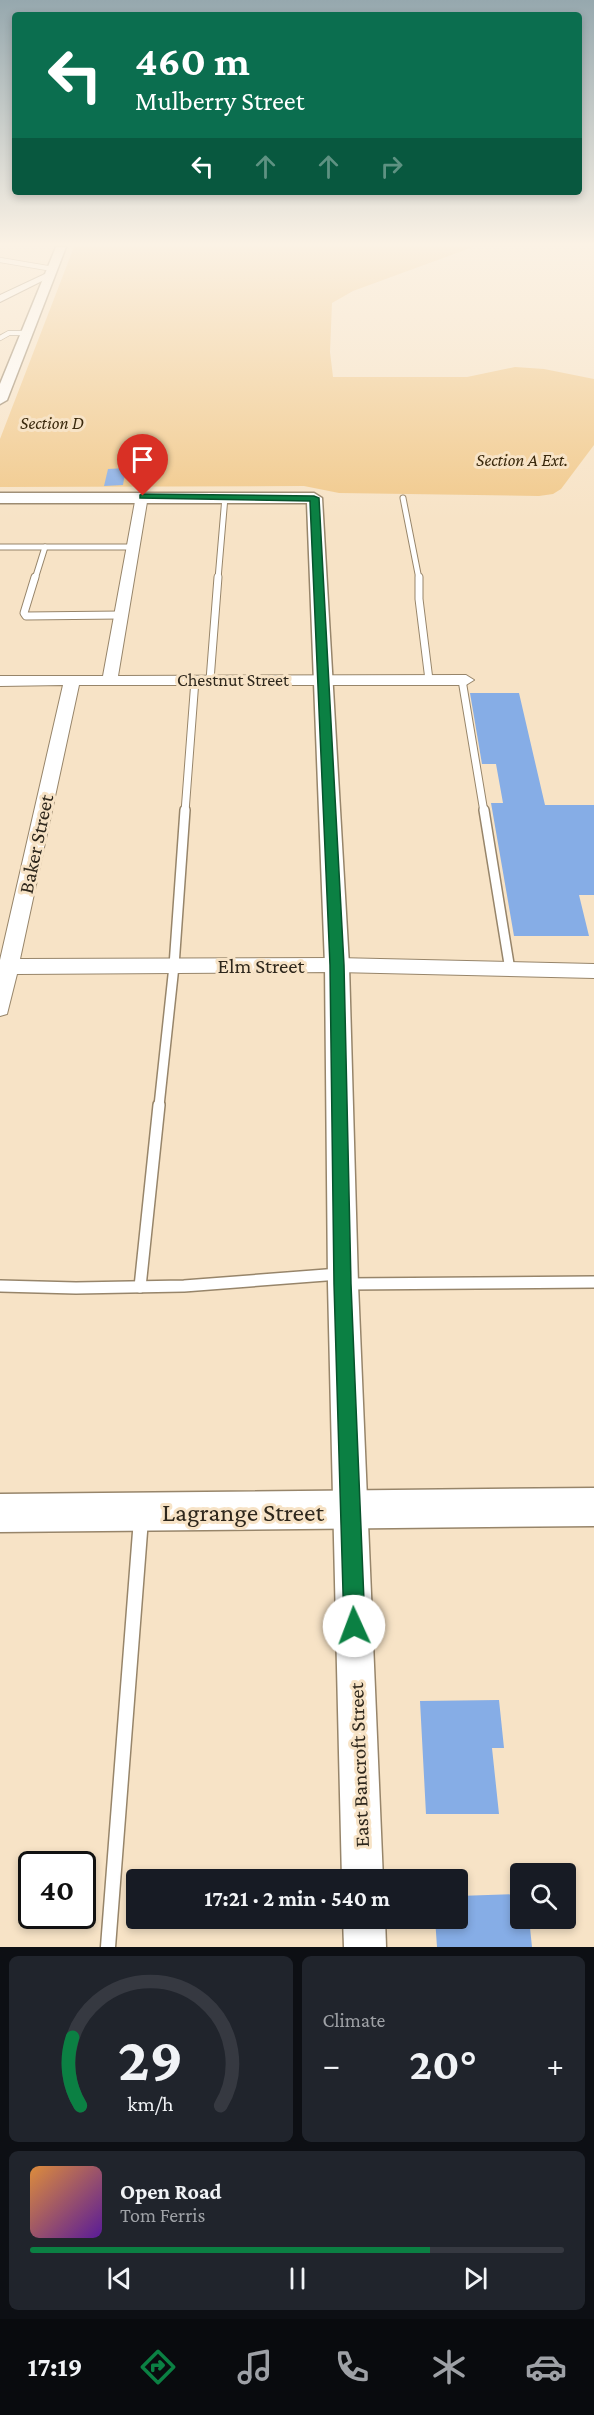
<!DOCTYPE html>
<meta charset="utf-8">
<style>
:root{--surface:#171b24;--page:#20242c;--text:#f1f3f6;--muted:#9ea1a6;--line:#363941;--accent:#0b8043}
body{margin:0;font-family:"Crimson Pro",serif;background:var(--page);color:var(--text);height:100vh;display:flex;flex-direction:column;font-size:22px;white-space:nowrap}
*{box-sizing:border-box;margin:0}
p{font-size:20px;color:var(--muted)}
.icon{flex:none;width:33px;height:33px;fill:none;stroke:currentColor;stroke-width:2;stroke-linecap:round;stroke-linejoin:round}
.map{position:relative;height:1947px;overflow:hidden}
.side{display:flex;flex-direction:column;gap:9px;padding:9px;background:#0d0f14;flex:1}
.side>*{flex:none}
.banner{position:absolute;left:12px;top:12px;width:570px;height:183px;border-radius:6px;box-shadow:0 3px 9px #0003;background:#0b6e4f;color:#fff;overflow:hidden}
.controls{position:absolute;left:510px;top:1863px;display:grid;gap:12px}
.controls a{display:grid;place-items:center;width:66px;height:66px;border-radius:6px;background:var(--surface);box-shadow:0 3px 9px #0003;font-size:30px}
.speed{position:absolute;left:18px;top:1851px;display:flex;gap:12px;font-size:30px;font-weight:700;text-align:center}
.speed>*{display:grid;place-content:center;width:78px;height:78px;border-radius:50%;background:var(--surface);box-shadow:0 3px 9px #0003;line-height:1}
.speed .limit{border:3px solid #111;border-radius:9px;background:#fff;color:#111}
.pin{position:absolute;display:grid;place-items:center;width:51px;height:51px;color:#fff;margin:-62px -26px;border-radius:50% 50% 50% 0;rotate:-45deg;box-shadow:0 0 6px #0007}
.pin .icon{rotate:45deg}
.me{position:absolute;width:66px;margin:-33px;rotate:358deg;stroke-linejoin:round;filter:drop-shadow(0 0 4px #0008)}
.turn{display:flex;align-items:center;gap:21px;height:126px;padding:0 24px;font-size:27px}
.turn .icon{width:78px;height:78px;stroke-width:2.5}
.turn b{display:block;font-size:42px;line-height:51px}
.lanes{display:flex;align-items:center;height:57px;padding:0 24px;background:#0003;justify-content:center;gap:30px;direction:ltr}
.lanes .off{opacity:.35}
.big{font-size:45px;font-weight:700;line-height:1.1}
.side .card{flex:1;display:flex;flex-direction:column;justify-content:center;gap:9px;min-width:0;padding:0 21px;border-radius:9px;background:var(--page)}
.side .dial{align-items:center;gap:0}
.dial svg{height:156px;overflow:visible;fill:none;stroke:var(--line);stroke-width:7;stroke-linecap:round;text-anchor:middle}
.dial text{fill:var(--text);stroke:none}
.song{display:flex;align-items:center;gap:18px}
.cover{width:72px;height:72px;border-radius:9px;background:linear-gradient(135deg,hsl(30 70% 55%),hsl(270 70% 35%))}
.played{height:6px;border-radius:3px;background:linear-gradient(90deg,var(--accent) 75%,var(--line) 75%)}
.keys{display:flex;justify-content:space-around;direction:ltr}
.heat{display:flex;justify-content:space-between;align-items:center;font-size:33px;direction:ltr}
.side .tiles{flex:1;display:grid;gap:9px;grid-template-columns:1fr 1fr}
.card:last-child{grid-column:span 2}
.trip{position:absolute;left:126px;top:1869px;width:342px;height:60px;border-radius:6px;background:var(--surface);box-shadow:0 3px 9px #0003;font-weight:700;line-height:60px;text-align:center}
.menu{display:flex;height:96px;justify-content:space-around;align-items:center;background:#090b0e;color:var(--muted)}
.menu .icon{width:42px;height:42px}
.menu .current{color:var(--accent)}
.menu b{font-size:27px;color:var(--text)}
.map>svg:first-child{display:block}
</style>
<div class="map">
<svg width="594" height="1947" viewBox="0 0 594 1947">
<rect width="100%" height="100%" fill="#f7e3c6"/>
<!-- green -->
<polygon fill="#f1c98b" points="74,247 473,247 353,291 332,303 330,352 333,377 467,377 515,367 544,369 594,379 594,445 561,489 553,494 539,496 339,493 304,486 0,487 0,439"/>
<!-- building -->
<g fill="#86ade6">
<polygon points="126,468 123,485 104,486 108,469"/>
<polygon points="470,693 519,693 545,805 594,805 594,895 579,895 589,936 514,936 491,803 503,803 496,764 482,764"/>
<polygon points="499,1700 504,1748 492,1748 499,1814 426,1814 420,1701"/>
<polygon points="520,1894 520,1918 529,1918 532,1947 437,1947 435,1918 458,1918 458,1896"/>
</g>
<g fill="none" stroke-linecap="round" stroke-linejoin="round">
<!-- service-far5 casing -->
<g stroke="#97856a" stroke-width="6">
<g id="service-far5">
<polyline points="0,260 53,269"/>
<polyline points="0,338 9,333 27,333"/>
</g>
</g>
<!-- service-far4 casing -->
<g stroke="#97856a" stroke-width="7">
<g id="service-far4">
<polyline points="403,498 419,579"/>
<polyline points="0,547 133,547"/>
<polyline points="35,579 45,547"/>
<polyline points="218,579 225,497"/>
</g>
</g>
<!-- service-far3 casing -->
<g stroke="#97856a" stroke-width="9">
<g id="service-far3">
<polyline points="35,577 24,613 26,616 121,615"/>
<polyline points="419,577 419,599 429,680"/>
<polyline points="210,680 218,577"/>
<polyline points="462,680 484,812"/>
<polyline points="185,812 195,680"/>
</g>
</g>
<!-- service-far2 casing -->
<g stroke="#97856a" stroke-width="12">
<g id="service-far2">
<polyline points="484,810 510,970"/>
<polyline points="159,1106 174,966 185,810"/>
</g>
</g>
<!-- service-far1 casing -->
<g stroke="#97856a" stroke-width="14">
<g id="service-far1">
<polyline points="347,1284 594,1282"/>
<polyline points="0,1286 76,1288 184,1286 339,1274"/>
<polyline points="140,1287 159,1105"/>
</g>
</g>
<!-- service casing -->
<g stroke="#97856a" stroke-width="17">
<polyline id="service" points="108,1947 141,1519"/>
</g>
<!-- minor casing -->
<g stroke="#97856a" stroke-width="2">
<g id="minor">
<polygon points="45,274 52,276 0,302 0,295"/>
<polygon points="142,492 148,496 118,676 466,675 474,680 466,685 79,685 20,959 337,958 594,964 594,978 337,972 17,974 7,1014 0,1016 0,960 63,685 0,686 0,676 103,676 136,496"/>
</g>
</g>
<!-- tertiary casing -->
<g stroke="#97856a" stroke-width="3">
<g id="tertiary">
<polygon points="56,247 66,247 7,400 0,404 0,384"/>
<polygon points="0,493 314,493 322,498 349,965 358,1284 383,1880 342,1880 328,1284 325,965 307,503 0,503"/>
<polygon points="343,1918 385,1918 386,1947 344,1947"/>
</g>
</g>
<!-- secondary casing -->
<g stroke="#97856a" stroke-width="3">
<polygon id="secondary" points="594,1488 594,1526 0,1532 0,1494"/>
</g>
<!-- service-far5 -->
<use href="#service-far5" stroke="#fff" stroke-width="4.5"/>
<!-- service-far4 -->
<use href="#service-far4" stroke="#fff" stroke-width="5"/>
<!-- service-far3 -->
<use href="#service-far3" stroke="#fff" stroke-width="7"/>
<!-- service-far2 -->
<use href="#service-far2" stroke="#fff" stroke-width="9"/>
<!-- service-far1 -->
<use href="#service-far1" stroke="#fff" stroke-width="11"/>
<!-- service -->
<use href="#service" stroke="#fff" stroke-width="14"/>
<!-- minor -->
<use href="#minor" fill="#fff" fill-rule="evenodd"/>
<!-- tertiary -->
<use href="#tertiary" fill="#fff" fill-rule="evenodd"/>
<!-- secondary -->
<use href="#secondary" fill="#fff" fill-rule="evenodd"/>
</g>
<!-- sky -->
<linearGradient id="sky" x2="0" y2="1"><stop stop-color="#96a8ae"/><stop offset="0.47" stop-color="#fbf2e5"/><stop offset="1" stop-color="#fbf2e5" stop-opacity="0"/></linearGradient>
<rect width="594" height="520" fill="url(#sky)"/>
<!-- route -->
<polygon fill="#0b8043" stroke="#07532c" stroke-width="1.5" points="143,494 314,496 319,498 344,965 351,1284 365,1626 362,1634 354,1637 347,1634 344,1626 334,1284 330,965 310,501 140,498 140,495"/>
<g text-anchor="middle" stroke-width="6" stroke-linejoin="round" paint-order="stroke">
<!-- far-park labels -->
<g font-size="18" font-style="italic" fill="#3a290d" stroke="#f7e3c6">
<text x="52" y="429">Section D</text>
<text x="522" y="466">Section A Ext.</text>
</g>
<!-- far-street labels -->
<g font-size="18" fill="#2e271c" stroke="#f7e3c6">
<text x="233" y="686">Chestnut Street</text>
</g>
<!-- street labels -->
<g font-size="21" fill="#2e271c" stroke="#f7e3c6">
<text transform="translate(36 844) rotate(-78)" y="7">Baker Street</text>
<text x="261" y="973">Elm Street</text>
<text transform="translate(359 1765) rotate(-92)" y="7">East Bancroft Street</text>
</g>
<!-- near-street labels -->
<g font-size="26" fill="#2e271c" stroke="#f7e3c6">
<text x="243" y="1521">Lagrange Street</text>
</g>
</g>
</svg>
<div class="controls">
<a><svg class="icon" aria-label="search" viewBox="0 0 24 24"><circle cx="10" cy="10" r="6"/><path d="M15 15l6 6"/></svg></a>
</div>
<div class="speed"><div class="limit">40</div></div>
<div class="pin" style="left:143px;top:496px;background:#d93025"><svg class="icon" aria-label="arrive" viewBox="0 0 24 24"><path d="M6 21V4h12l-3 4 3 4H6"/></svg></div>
<svg class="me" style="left:354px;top:1626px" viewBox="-20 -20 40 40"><circle r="19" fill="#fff"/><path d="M0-13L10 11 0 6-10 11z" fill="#0b8043"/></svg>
<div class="trip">17:21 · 2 min · 540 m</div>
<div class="banner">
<div class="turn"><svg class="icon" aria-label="left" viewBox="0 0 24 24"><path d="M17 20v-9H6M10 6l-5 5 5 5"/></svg><div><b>460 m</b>Mulberry Street</div></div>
<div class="lanes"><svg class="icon" aria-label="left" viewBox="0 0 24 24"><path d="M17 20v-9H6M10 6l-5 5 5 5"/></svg><svg class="icon off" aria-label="ahead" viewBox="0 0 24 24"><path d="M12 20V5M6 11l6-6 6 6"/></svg><svg class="icon off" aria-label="ahead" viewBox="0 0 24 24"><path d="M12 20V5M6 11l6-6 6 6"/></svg><svg class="icon off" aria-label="right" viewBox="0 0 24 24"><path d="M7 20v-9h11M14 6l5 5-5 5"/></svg></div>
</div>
</div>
<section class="side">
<div class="tiles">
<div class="card dial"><svg viewBox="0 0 100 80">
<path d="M14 69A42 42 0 1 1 86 69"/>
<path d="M14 69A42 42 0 0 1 10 34" stroke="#0b8043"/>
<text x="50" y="56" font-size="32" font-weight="700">29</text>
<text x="50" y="72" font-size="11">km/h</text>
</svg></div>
<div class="card"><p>Climate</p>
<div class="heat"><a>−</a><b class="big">20°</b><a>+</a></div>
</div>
<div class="card">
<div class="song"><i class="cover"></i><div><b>Open Road</b><p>Tom Ferris</p></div></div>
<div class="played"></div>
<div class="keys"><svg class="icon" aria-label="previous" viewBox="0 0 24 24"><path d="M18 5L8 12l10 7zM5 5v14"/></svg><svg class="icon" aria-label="pause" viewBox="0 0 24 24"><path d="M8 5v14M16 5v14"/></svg><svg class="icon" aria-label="next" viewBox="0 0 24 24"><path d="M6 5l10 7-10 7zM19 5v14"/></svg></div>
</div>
</div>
</section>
<nav class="menu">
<b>17:19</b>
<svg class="icon current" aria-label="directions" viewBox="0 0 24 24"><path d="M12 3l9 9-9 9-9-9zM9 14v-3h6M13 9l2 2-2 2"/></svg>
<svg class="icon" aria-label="music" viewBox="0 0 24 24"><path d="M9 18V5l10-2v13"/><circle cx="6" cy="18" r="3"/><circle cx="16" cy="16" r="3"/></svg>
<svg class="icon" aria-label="phone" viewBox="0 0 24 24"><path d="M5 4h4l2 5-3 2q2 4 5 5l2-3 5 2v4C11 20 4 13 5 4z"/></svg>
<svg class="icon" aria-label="climate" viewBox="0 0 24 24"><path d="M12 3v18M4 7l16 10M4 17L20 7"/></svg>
<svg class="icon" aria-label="car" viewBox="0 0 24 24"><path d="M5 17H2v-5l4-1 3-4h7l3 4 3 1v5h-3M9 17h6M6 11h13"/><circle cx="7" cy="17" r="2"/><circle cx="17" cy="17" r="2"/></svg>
</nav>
